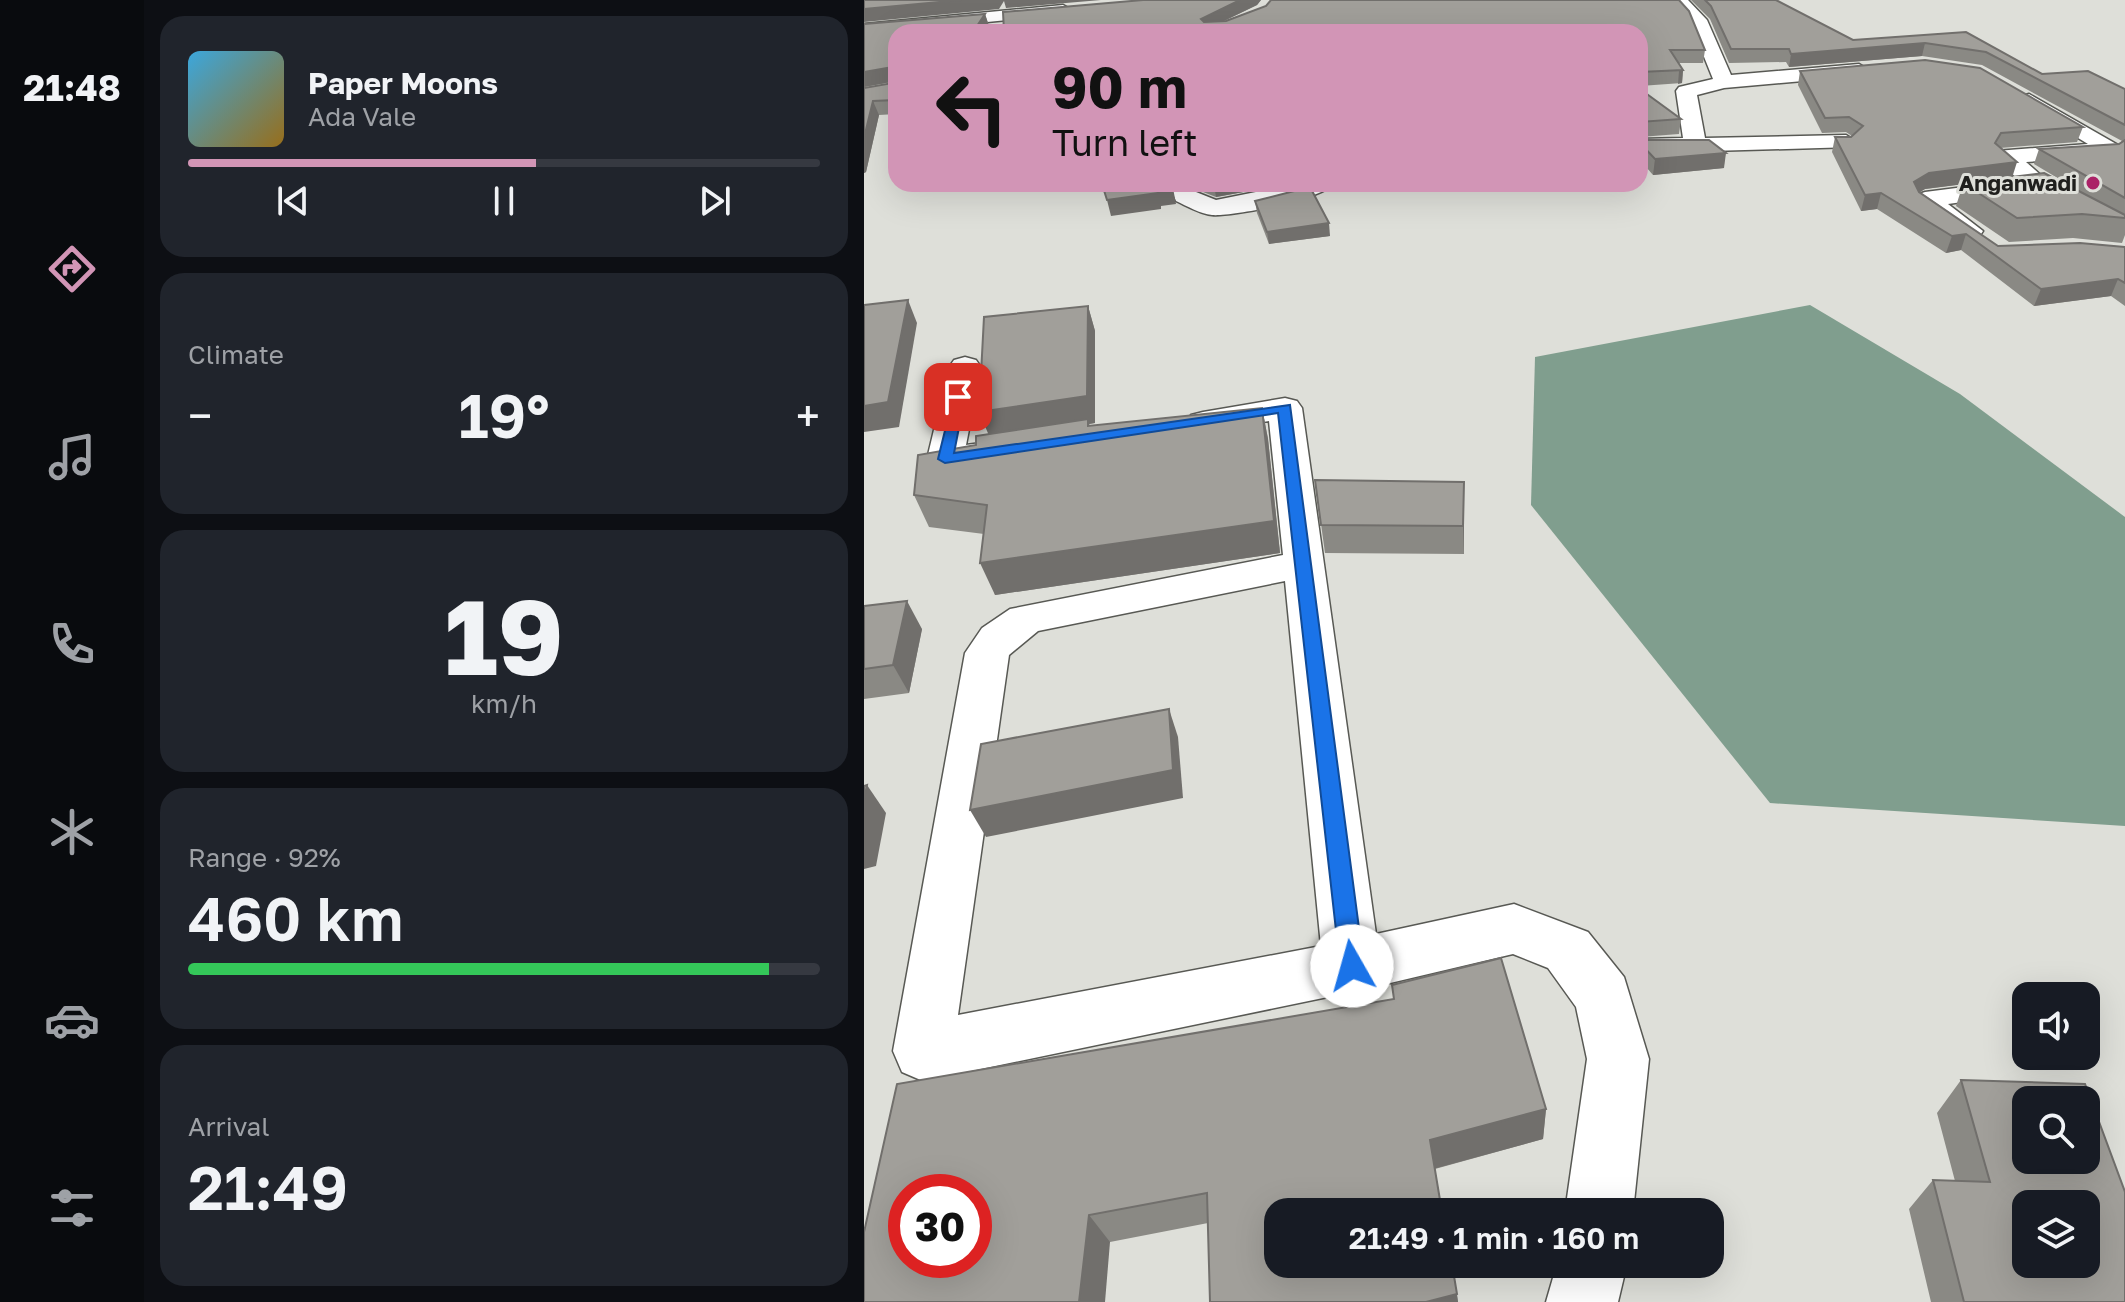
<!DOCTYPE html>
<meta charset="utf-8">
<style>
:root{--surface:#171b24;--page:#20242c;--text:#f1f3f6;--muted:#9ea1a6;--line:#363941;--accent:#d295b6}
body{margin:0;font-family:"Golos Text",sans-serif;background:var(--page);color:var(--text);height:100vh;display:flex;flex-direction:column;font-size:30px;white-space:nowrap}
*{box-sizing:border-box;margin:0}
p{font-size:26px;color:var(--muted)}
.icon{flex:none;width:44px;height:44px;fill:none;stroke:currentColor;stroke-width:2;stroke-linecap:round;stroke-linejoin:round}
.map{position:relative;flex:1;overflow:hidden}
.side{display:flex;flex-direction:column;gap:16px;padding:16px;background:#0d0f14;width:720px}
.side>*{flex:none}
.hud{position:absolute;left:24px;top:24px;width:760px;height:168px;border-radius:24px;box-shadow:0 8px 32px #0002;background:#d295b6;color:#111;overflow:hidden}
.buttons{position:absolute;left:1148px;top:982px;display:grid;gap:16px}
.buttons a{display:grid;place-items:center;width:88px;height:88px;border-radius:16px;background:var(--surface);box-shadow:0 8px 32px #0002;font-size:40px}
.speed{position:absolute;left:24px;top:1174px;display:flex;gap:16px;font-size:40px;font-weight:700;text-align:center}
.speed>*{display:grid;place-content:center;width:104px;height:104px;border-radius:50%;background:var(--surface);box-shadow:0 8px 32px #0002;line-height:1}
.speed .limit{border:12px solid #d22;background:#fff;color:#111}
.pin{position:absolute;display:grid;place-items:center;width:68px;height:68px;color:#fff;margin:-34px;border-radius:16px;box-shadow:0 4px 12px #0006}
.me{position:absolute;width:88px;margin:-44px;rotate:353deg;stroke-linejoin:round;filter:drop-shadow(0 0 6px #0008)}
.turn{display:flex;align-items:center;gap:28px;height:168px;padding:0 32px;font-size:36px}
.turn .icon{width:104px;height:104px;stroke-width:2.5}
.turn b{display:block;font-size:56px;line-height:68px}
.big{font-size:60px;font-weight:600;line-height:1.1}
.side .card{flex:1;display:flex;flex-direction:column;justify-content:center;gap:12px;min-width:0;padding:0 28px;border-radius:24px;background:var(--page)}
.side .dial{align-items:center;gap:0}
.dial b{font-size:104px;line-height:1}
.song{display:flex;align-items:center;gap:24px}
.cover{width:96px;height:96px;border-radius:12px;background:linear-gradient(135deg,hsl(200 70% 55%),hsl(40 70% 35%))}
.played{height:8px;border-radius:4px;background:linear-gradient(90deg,var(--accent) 55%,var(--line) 55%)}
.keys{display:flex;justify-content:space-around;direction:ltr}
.heat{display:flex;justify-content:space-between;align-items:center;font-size:44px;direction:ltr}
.charge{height:12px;border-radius:6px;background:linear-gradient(90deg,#34c759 92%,var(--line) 0)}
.trip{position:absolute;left:400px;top:1198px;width:460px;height:80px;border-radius:24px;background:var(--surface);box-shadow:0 8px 32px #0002;font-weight:600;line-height:80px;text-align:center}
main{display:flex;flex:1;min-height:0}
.tabs{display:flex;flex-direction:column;width:144px;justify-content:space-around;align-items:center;background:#090b0e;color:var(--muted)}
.tabs .icon{width:56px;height:56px}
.tabs .on{color:var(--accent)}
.tabs b{font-size:36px;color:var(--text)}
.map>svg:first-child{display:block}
</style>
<main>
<nav class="tabs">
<b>21:48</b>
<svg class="icon on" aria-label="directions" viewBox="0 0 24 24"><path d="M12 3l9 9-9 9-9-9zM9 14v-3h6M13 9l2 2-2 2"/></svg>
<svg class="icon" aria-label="music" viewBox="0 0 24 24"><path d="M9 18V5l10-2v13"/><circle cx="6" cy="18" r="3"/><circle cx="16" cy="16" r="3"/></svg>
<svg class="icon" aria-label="phone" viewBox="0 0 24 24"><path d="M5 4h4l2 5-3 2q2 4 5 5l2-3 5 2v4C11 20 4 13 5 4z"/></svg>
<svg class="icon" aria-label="climate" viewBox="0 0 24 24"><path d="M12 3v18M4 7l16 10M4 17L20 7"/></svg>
<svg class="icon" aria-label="car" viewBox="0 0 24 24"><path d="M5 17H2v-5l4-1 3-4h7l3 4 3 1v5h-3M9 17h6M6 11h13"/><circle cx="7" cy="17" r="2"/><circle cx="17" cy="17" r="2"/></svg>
<svg class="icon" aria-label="filters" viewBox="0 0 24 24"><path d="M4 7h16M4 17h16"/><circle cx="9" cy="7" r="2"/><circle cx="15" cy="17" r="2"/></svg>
</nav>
<section class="side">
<div class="card">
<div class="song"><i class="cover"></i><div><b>Paper Moons</b><p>Ada Vale</p></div></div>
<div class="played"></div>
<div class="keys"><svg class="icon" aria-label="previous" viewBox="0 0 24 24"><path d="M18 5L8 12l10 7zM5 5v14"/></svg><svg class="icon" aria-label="pause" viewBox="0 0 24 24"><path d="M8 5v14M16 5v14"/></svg><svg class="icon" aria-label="next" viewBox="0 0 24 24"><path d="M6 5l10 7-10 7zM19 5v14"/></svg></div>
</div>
<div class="card"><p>Climate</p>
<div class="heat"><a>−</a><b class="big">19°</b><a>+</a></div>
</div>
<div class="card dial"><b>19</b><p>km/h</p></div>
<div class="card"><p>Range · 92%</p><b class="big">460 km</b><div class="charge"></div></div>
<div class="card"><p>Arrival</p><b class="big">21:49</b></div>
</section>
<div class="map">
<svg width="1261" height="1302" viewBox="0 0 1261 1302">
<rect width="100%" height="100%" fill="#dedfd9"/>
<!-- water -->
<polygon fill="#809e8e" points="946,305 1096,394 1261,517 1261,826 906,803 667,505 671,357"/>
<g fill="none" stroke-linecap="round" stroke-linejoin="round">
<!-- minor casing -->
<g stroke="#585954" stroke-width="3">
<g id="minor">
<polygon points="807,0 824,0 843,20 867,75 995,64 1005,70 995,76 860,88 833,95 841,138 982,135 993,142 990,147 776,153 776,139 819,138 812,91 815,87 849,79 826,22"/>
<polygon points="199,5 208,10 205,14 0,34 0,24"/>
<polygon points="1165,94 1261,149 1249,156 1162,162 1188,185 1185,190 1084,204 1119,231 1115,237 1097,237 1052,205 1048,200 1052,195 1061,192 1155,180 1128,156 1132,151 1224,144 1158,104 1154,100 1158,96"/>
<path d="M305 184H329L332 192 352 200 432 184H469C459 199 367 217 348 215 336 214 323 206 312 201Z"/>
<polygon points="101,357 112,360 117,367 102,445 132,441 145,444 150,452 145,460 81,470 68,467 63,459 85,367 90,360"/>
<path d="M421 398 433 401 438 408 512 934 650 904 724 932 760 977 785 1059 769 1212H701L723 1059 712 1007 684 968 649 954 488 992 59 1081 38 1072 29 1051 101 653 118 628 146 609 419 555 405 421 339 432 327 429 322 422 327 415 339 412ZM421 581 457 946 94 1015 145 655 174 631Z"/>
<polygon points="693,1264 763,1264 754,1302 682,1302"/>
</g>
</g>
<!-- minor -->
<use href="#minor" fill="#fff" fill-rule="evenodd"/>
</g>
<!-- wall -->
<g fill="#8a8984">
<polygon points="279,0 397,0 393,5 360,21 402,6 407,0 815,0 825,11 841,50 839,63 815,63 819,70 818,83 776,86 776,32 140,32 139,12"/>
<polygon points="827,0 912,0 989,40 1102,32 1178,74 1261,89 1261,235 1258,243 1209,238 1145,242 1092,206 1099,184 1061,189 1056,192 1134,246 1261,247 1261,306 1247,296 1170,306 1097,250 1082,253 1013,209 997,211 968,152 971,137 988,136 982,132 958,133 934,85 936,71 1219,127 1213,142 1136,148 1148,177 1222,195 1170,164 1175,149 1255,144 1258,141 1118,65 1058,56 925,67 922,62 865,63 846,19"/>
<polygon points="121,14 125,26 121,32 32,32 32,114 15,115 2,172 0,173 0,88 29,83 29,82 0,87 0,24"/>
<polygon points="776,89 817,119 815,134 776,137"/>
<polygon points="776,140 860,168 789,175 776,160"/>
<polygon points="332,184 423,184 352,197 334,190"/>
<polygon points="391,201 466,236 405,244 393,213"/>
<polygon points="224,306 231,331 231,423 225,424 226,426 398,408 404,439 416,553 131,595 120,534 65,527 50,495 124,434"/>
<polygon points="451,480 600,509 600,554 461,553"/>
<polygon points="0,606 58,629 45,693 0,699"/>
<polygon points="528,985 682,1109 679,1139 571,1169 594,1302 346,1302 344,1223 246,1242 0,1302 530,999"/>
<polygon points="1097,1080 1261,1302 1067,1302 1045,1209 1069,1180 1091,1181 1073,1113"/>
</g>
<!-- shaded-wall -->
<g fill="#716f6c">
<polygon points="97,0 237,0 142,8 140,1 135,9 0,22 0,9"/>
<polygon points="376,0 397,0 393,5 339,31 337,19"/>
<polygon points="121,14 125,26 121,32 109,32"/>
<polygon points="1061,43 1058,56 925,67 927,54"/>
<polygon points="29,67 32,81 0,87 0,72"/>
<polygon points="819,70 818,83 814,84 815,71"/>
<polygon points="9,101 15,115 2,172 0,173 0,138"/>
<polygon points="862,153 860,168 789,175 791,159"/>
<polygon points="1153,162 1148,178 1061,189 1046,198 1050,182 1065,173"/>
<polygon points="146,184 215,184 149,192"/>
<polygon points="350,184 423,184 352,197"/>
<polygon points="309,188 312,204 297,206 297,209 247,216 243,200 293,190"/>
<polygon points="1017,193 1013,209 997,211 1001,195"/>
<polygon points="465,223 466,236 405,244 403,232"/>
<polygon points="1102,234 1097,250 1082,253 1088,236"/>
<polygon points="1254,279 1247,296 1170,306 1177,289"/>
<polygon points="44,300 53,323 35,427 0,432 0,406"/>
<polygon points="224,306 231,331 231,423 225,424 234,450 126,438 115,412"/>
<polygon points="398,408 404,439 416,553 131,595 116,563"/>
<polygon points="600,482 600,554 599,526"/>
<polygon points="43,601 58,629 45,693 29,665"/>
<polygon points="305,709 314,737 319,798 122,837 106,810"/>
<polygon points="3,785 22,813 12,866 0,869 0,800"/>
<polygon points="682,1109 679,1139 569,1169 566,1140"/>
<polygon points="225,1215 246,1242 241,1302 215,1302"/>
<polygon points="593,1294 594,1302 562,1302"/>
</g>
<!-- building -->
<g fill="#a19f9a" stroke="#716f6c" stroke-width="2" fill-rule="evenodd">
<polygon points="0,0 97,0 0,9"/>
<polygon points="279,0 376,0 337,19 340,22 362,21 402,6 407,0 815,0 825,11 841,50 806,50 819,70 776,72 776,32 140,32 139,12"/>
<polygon points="841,0 912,0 989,40 1102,32 1178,74 1224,71 1261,89 1261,125 1122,52 1061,43 927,54 925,49 867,49 847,6"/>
<polygon points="121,14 109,32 32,32 32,100 9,101 0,138 0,88 29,83 29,67 0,72 0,24"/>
<polygon points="1061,60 1116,68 1219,127 1137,133 1131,143 1153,162 1065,173 1050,182 1055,192 1134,246 1216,243 1261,247 1261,283 1254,279 1177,289 1102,234 1088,236 1017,193 1001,195 971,137 987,137 999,126 985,117 961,118 936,71"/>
<polygon points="776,89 817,119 776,122"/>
<polygon points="776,140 845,140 862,153 791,159 776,143"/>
<polygon points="1261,140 1261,198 1175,149 1255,144"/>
<polygon points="1180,173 1261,215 1261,218 1218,214 1153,218 1099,183"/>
<polygon points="238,184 306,184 309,188 293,190 294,193 243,200"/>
<polygon points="446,187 465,223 403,232 391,201"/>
<polygon points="44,300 24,402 0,406 0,305"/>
<polygon points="224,306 223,396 115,412 120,317"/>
<polygon points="398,408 410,521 116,563 123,505 50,495 54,455 112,445 112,436 224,419 224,426"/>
<polygon points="451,480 600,482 599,526 457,525"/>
<polygon points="43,601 29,665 0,669 0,606"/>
<polygon points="305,709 309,770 106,810 117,744"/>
<polygon points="3,785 0,800 0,786"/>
<path d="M637 958 682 1109 566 1140 578 1212H414V1264H588L593 1294 562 1302H346L343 1193 225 1215 215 1302H0V1232L33 1084 530 999 528 985ZM42 1192H110V1260H42Z"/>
<path d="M1097 1080 1221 1084 1261 1192V1302H1100L1069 1180 1126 1182ZM1162 1100H1222V1160H1162ZM1162 1204H1222V1264H1162Z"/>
</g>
<!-- route -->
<polygon fill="#1a73e8" stroke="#114b97" stroke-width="2" points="90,394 101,397 90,453 426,405 500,966 496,974 488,977 479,974 476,966 414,413 81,463 74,459"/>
<!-- markers -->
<circle fill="#ab2267" stroke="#dedfd9" stroke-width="3" cx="1229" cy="183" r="8"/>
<g text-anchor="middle" stroke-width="6" stroke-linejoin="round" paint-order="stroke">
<!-- far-poi labels -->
<g font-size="22" font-weight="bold" fill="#1f1f1d" stroke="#dedfd9" text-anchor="end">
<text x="1213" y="191">Anganwadi</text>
</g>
</g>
</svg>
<div class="buttons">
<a><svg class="icon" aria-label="sound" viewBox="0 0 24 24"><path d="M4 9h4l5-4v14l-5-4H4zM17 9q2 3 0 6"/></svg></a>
<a><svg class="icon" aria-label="search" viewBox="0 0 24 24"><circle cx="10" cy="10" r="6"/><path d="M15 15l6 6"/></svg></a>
<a><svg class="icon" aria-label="layers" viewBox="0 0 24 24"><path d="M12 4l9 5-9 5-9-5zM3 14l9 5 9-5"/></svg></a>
</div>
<div class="speed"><div class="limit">30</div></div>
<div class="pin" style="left:94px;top:397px;background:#d93025"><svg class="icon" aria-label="arrive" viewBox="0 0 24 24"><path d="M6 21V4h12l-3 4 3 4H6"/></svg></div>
<svg class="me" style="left:488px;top:966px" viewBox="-20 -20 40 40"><circle r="19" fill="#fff"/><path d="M0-13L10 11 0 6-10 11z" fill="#1a73e8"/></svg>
<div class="trip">21:49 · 1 min · 160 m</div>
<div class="hud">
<div class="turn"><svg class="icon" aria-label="left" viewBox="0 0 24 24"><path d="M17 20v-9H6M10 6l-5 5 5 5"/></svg><div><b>90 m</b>Turn left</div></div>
</div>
</div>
</main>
